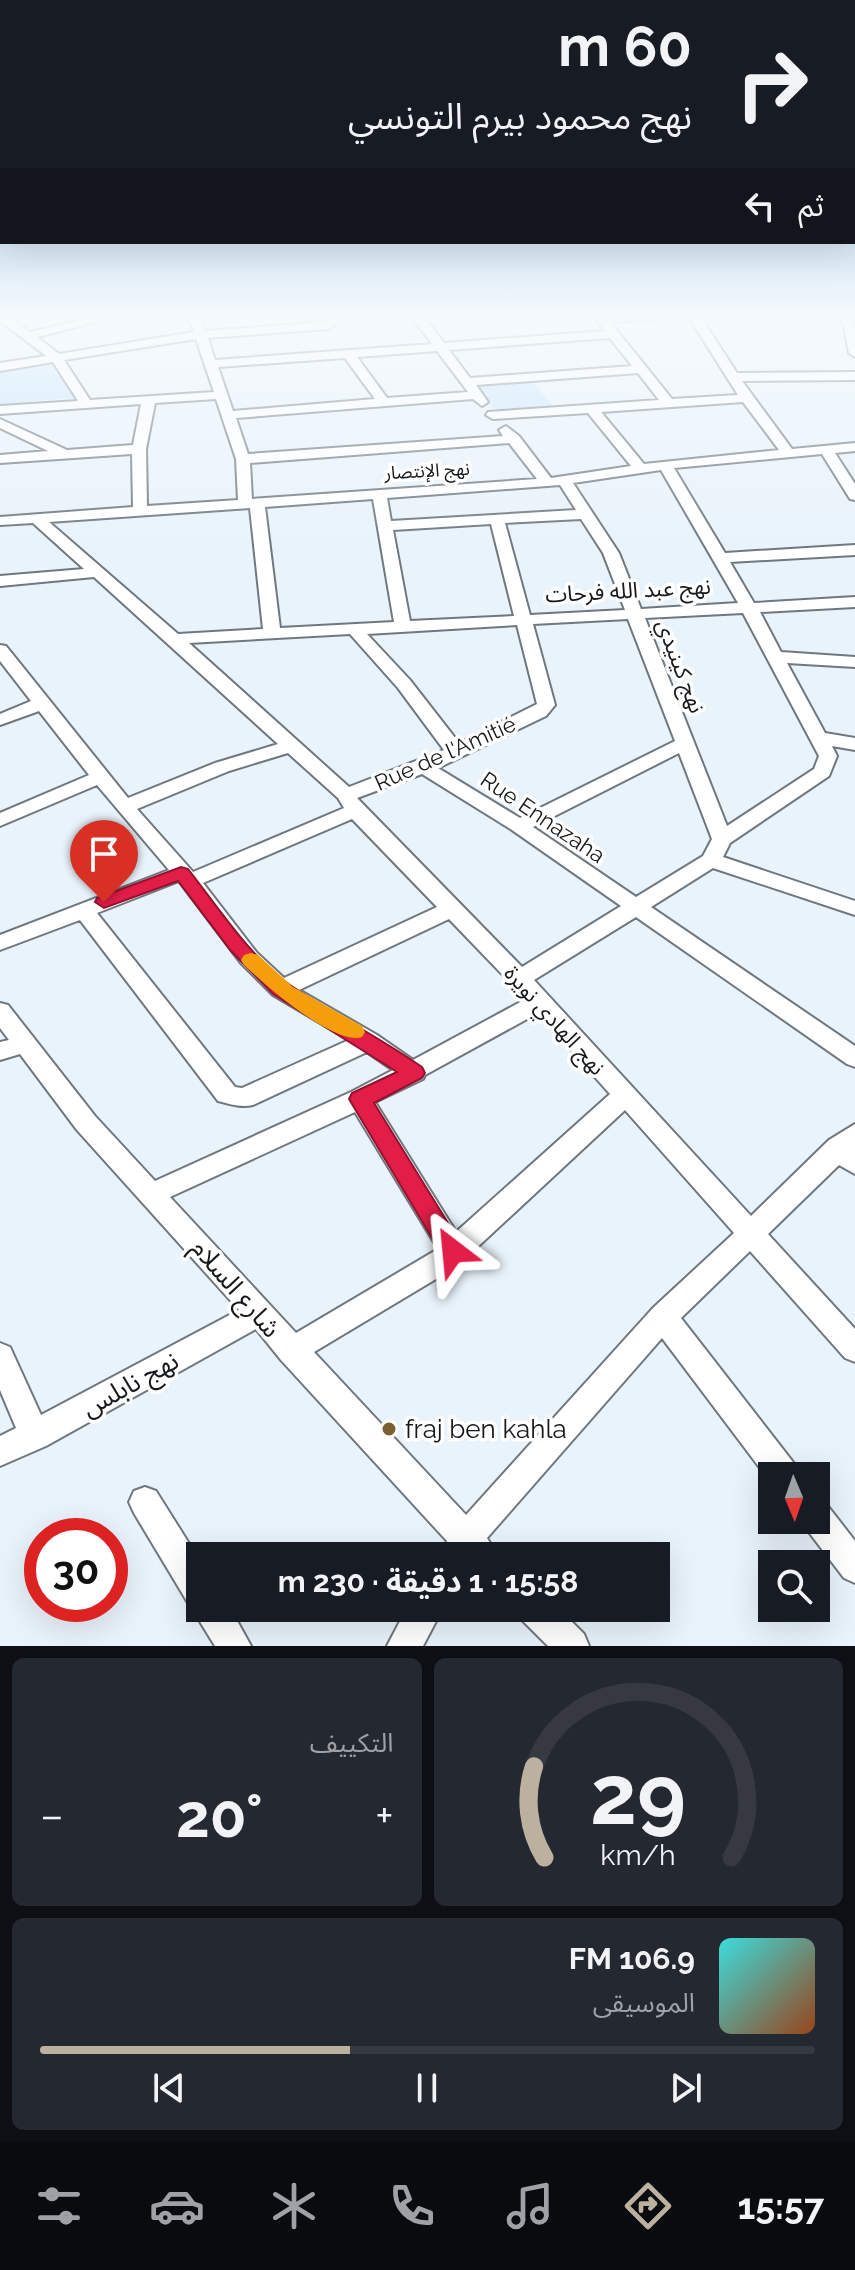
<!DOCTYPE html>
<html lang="ar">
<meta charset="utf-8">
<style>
:root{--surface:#171b24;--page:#242831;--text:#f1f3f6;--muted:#9ea1a6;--line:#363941;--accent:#bcb19e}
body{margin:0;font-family:Raleway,"Noto Sans Arabic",sans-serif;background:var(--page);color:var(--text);direction:rtl;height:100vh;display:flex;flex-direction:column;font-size:30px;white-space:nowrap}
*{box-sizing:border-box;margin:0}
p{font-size:26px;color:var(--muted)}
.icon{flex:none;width:44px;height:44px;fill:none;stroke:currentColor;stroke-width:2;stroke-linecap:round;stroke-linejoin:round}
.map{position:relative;height:1646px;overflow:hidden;direction:ltr}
.drawer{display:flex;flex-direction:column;gap:12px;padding:12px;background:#0d0f14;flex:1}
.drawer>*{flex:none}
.banner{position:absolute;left:0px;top:0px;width:856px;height:244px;box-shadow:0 8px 32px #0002;direction:rtl;background:#171b24;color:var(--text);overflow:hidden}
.needle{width:52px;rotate:178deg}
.tools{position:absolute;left:758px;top:1462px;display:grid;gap:16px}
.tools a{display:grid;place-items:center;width:72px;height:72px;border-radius:0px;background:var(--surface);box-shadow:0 8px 32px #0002;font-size:40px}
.speed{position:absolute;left:24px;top:1518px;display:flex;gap:16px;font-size:40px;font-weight:700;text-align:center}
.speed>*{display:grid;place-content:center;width:104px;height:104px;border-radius:50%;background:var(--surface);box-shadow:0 8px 32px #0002;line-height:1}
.speed .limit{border:12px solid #d22;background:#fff;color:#111}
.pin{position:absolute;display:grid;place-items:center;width:68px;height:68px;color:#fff;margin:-82px -34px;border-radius:50% 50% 50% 0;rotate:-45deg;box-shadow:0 0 8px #0007}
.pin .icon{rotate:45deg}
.me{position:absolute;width:88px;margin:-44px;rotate:331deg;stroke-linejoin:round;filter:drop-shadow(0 0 6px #0008)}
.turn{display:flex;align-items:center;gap:28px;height:168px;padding:0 32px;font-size:36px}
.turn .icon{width:104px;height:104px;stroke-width:2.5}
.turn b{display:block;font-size:56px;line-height:68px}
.then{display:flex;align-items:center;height:76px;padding:0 32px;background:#0003;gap:16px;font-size:30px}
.big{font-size:60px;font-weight:700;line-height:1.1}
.drawer .tile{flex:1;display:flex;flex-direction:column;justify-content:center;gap:12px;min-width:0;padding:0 28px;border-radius:12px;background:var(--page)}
.drawer .dial{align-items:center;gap:0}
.dial svg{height:208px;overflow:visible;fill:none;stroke:var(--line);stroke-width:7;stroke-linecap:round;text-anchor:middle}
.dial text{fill:var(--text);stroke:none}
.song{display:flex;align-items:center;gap:24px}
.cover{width:96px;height:96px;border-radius:12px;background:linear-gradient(135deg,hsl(180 70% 55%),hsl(20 70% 35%))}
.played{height:8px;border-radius:4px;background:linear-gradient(90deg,var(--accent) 40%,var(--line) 40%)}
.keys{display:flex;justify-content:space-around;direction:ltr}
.heat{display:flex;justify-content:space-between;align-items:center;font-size:44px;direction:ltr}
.drawer .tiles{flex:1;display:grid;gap:12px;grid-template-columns:1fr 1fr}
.tile:last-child{grid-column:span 2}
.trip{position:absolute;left:186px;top:1542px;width:484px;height:80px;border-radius:0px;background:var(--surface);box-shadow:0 8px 32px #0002;font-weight:700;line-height:80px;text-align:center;direction:rtl}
.dock{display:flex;height:128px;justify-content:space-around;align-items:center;background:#090b0e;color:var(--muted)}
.dock .icon{width:56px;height:56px}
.dock .on{color:var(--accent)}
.dock b{font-size:36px;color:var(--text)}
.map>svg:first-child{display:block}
</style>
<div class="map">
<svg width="855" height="1646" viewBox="0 0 855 1646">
<rect width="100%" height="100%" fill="#e9f3fb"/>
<!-- green -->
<g fill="#c5e4fc">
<polygon points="43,364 55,365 76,398 0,404 0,371"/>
<polygon points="531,380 555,408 499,415 474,384"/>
</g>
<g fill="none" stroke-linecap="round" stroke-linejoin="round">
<!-- minor casing -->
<g stroke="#6f787f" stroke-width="4">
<g id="minor">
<path d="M0 316H8L30 332 99 316H120L37 337 59 354 194 332 188 316H200L205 331 326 322 325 316H337L340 322 329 329 208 338 215 360 432 344 411 316H423L444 343 605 331 593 316H671L665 319 610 322 672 399 738 395 688 316H700L737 373 855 372V380L742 381 792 449 855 443V451L835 453 855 484V500L850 499 822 454 674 468 725 553 855 545V555L730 562 754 603 855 597V607L760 612 781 652 855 657V667L787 663 825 733 855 738V750L832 746 837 756 829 776 730 843 723 857 855 901V915L713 868 651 907 855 1046V1067L847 1064 636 917 534 980 751 1216 829 1140 855 1124V1174L839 1165 768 1234 855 1329V1362L845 1358 750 1251 681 1318 796 1466 800 1476H772V1484L662 1338 487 1538 498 1556H440L447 1541 281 1360 256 1329 46 1446 0 1466V1436L16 1428 0 1390V1343L10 1347 41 1415 239 1310 77 1130 20 1054 0 1060V1042L9 1040 0 1028V1003L8 1005 95 1116 155 1181 351 1092 393 1070 367 1052 253 1105C241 1108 230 1104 218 1101L80 920 0 950V935L169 870 97 785 0 826V813L89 775 39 711 0 725V714L31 701 0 661V645L6 646 128 798 215 763 278 744 94 577 0 586V576L84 569 33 523 0 525V517L133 507 132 454 0 463V455L48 451 0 428V419L67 450 133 445 141 404 0 414V406L78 401 53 362 0 371V363L46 356 0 321ZM610 338 632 366 470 378 449 350ZM196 339 214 392 90 400 64 360ZM437 351 468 392 387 398 357 357ZM345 358 375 399 233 411 218 367ZM638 373 659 400 488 412 486 415 493 419 588 413 631 466 551 478 519 436 506 426 499 430 503 436 248 454 236 418 473 399 482 406 488 402 476 385ZM216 399 236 459 238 500 147 506 146 449 155 403ZM743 402 779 450 644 464 601 412ZM509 443 537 479 252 499 250 463ZM661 470 738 603 641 609 619 553 573 483ZM560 485 576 510 391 521 387 498ZM373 499 394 622 280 628 265 507ZM250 508 263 629 178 634 49 522ZM581 519 603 553 625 610 530 615 505 523ZM491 524 514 616 410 621 393 530ZM743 613 819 756 814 769 727 826 645 618ZM628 619 675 741 520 818 438 768 546 716 555 705 533 624ZM517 625 537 704 459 743 410 680 367 634ZM350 634 398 688 444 750 349 787 189 643ZM288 753 338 798 344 808 193 872 137 809 229 771ZM679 753 712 839 703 856 636 897 533 827ZM422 774 512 830 621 906 522 967 357 798ZM352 819 437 907 284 978 257 953 203 883ZM179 881 241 963 273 995 349 1040 242 1088 235 1087 97 913ZM449 919 526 999 413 1060 377 1035 299 990ZM538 1013 610 1094 456 1232 375 1102 423 1079 425 1075ZM625 1110 734 1233 653 1308 466 1515 314 1352 456 1267ZM355 1112 438 1249 296 1333 170 1197Z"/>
<polygon points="837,316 849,316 855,325 855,357 849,353 844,326"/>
<polygon points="145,1487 156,1491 200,1561 200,1608 230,1608 251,1646 215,1646 199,1620 195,1606 188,1603 134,1513 129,1502 134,1491"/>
<polygon points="816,1501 827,1505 855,1541 855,1583 844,1578 805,1527 802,1520 816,1520"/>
<polygon points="407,1608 443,1608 423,1646 387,1646"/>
<polygon points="517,1608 558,1608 584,1634 589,1646 548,1646 522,1620"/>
</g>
</g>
<!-- minor -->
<use href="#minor" fill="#fff" fill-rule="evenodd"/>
</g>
<!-- sky -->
<linearGradient id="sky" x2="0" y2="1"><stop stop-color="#75addd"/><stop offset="0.58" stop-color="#f5fafd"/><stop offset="1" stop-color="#f5fafd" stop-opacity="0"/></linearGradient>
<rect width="855" height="546" fill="url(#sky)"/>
<!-- route -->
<path fill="#e11d48" stroke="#92132f" stroke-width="2" d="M181 867 188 869C219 908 249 956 290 985 333 1014 379 1037 422 1067L425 1073 422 1078 374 1103 461 1244 465 1251 461 1258 453 1261 444 1258 349 1099 352 1093 397 1072 273 994 231 951 178 881 104 908 95 902 97 898Z"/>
<!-- slow -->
<path fill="#f59e0b" d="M251 953 258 955 293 987 362 1026 365 1032 362 1037C334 1046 264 984 244 965L241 960 244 955Z"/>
<!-- markers -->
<circle fill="#7b6032" stroke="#fff" stroke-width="3" cx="389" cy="1429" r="8"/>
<g text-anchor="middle" stroke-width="7" stroke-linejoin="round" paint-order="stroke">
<!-- far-street labels -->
<g font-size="18" fill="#171a1d" stroke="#fff">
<text transform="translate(427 471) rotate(-3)" y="6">نهج الإنتصار</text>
</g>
<!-- street labels -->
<g font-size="22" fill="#171a1d" stroke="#fff">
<text transform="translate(628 590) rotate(-3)" y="8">نهج عبد الله فرحات</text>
<text transform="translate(681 666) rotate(69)" y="8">نهج كينيدي</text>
<text transform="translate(445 753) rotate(-24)" y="8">Rue de l'Amitié</text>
<text transform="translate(543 817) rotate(34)" y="8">Rue Ennazaha</text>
<text transform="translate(555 1020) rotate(48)" y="8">نهج الهادي نويرة</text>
</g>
<!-- near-street labels -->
<g font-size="26" fill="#171a1d" stroke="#fff">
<text transform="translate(236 1288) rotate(49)" y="9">شارع السلام</text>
<text transform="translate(130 1384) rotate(-29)" y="9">نهج نابلس</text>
</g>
<!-- near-poi labels -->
<g font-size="26" fill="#171a1d" stroke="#fff" text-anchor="start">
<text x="405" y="1438">fraj ben kahla</text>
</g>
</g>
</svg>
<div class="tools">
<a><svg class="needle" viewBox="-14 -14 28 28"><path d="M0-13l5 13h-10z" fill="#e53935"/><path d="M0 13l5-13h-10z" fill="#9ea1a6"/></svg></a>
<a><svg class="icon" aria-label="search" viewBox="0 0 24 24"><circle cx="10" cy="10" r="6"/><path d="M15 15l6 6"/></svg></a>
</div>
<div class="speed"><div class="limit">30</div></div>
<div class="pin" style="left:104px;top:902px;background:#d93025"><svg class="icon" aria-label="arrive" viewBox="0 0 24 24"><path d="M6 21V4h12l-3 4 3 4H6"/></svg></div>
<svg class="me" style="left:453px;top:1251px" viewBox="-20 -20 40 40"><path d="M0-17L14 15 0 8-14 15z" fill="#e11d48" stroke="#fff" stroke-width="4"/></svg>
<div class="trip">15:58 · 1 دقيقة · 230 m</div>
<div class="banner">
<div class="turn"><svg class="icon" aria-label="right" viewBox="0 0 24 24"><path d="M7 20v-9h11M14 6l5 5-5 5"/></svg><div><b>60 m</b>نهج محمود بيرم التونسي</div></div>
<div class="then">ثم<svg class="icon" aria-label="left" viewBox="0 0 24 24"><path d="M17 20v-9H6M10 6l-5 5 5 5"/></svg></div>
</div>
</div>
<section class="drawer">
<div class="tiles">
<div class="tile dial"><svg viewBox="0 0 100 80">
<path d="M14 69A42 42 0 1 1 86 69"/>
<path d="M14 69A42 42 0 0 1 10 34" stroke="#bcb19e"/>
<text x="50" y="56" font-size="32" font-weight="700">29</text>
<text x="50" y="72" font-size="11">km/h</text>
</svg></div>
<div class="tile"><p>التكييف</p>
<div class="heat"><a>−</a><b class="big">20°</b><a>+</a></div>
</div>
<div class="tile">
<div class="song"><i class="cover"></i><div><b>106.9 FM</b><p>الموسيقى</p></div></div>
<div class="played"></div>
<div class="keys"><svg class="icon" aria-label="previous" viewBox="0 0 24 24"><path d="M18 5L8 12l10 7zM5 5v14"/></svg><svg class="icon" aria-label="pause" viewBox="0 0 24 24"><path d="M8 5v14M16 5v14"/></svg><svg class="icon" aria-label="next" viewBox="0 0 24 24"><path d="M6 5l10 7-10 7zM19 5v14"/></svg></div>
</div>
</div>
</section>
<nav class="dock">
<b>15:57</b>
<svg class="icon on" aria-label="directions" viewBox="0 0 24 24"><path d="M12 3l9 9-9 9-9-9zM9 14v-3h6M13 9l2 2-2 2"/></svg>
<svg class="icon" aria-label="music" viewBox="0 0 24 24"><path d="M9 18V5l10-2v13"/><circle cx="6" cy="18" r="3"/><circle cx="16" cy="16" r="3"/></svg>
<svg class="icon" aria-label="phone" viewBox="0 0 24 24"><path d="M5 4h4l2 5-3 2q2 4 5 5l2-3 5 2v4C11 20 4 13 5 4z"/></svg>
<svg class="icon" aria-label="climate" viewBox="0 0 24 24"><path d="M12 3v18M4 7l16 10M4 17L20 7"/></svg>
<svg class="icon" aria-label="car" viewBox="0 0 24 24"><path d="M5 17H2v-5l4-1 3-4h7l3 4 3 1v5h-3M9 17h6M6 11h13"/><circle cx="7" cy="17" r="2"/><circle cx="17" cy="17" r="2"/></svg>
<svg class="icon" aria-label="filters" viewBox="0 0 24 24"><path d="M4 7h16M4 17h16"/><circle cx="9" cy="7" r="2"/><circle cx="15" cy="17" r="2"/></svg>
</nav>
